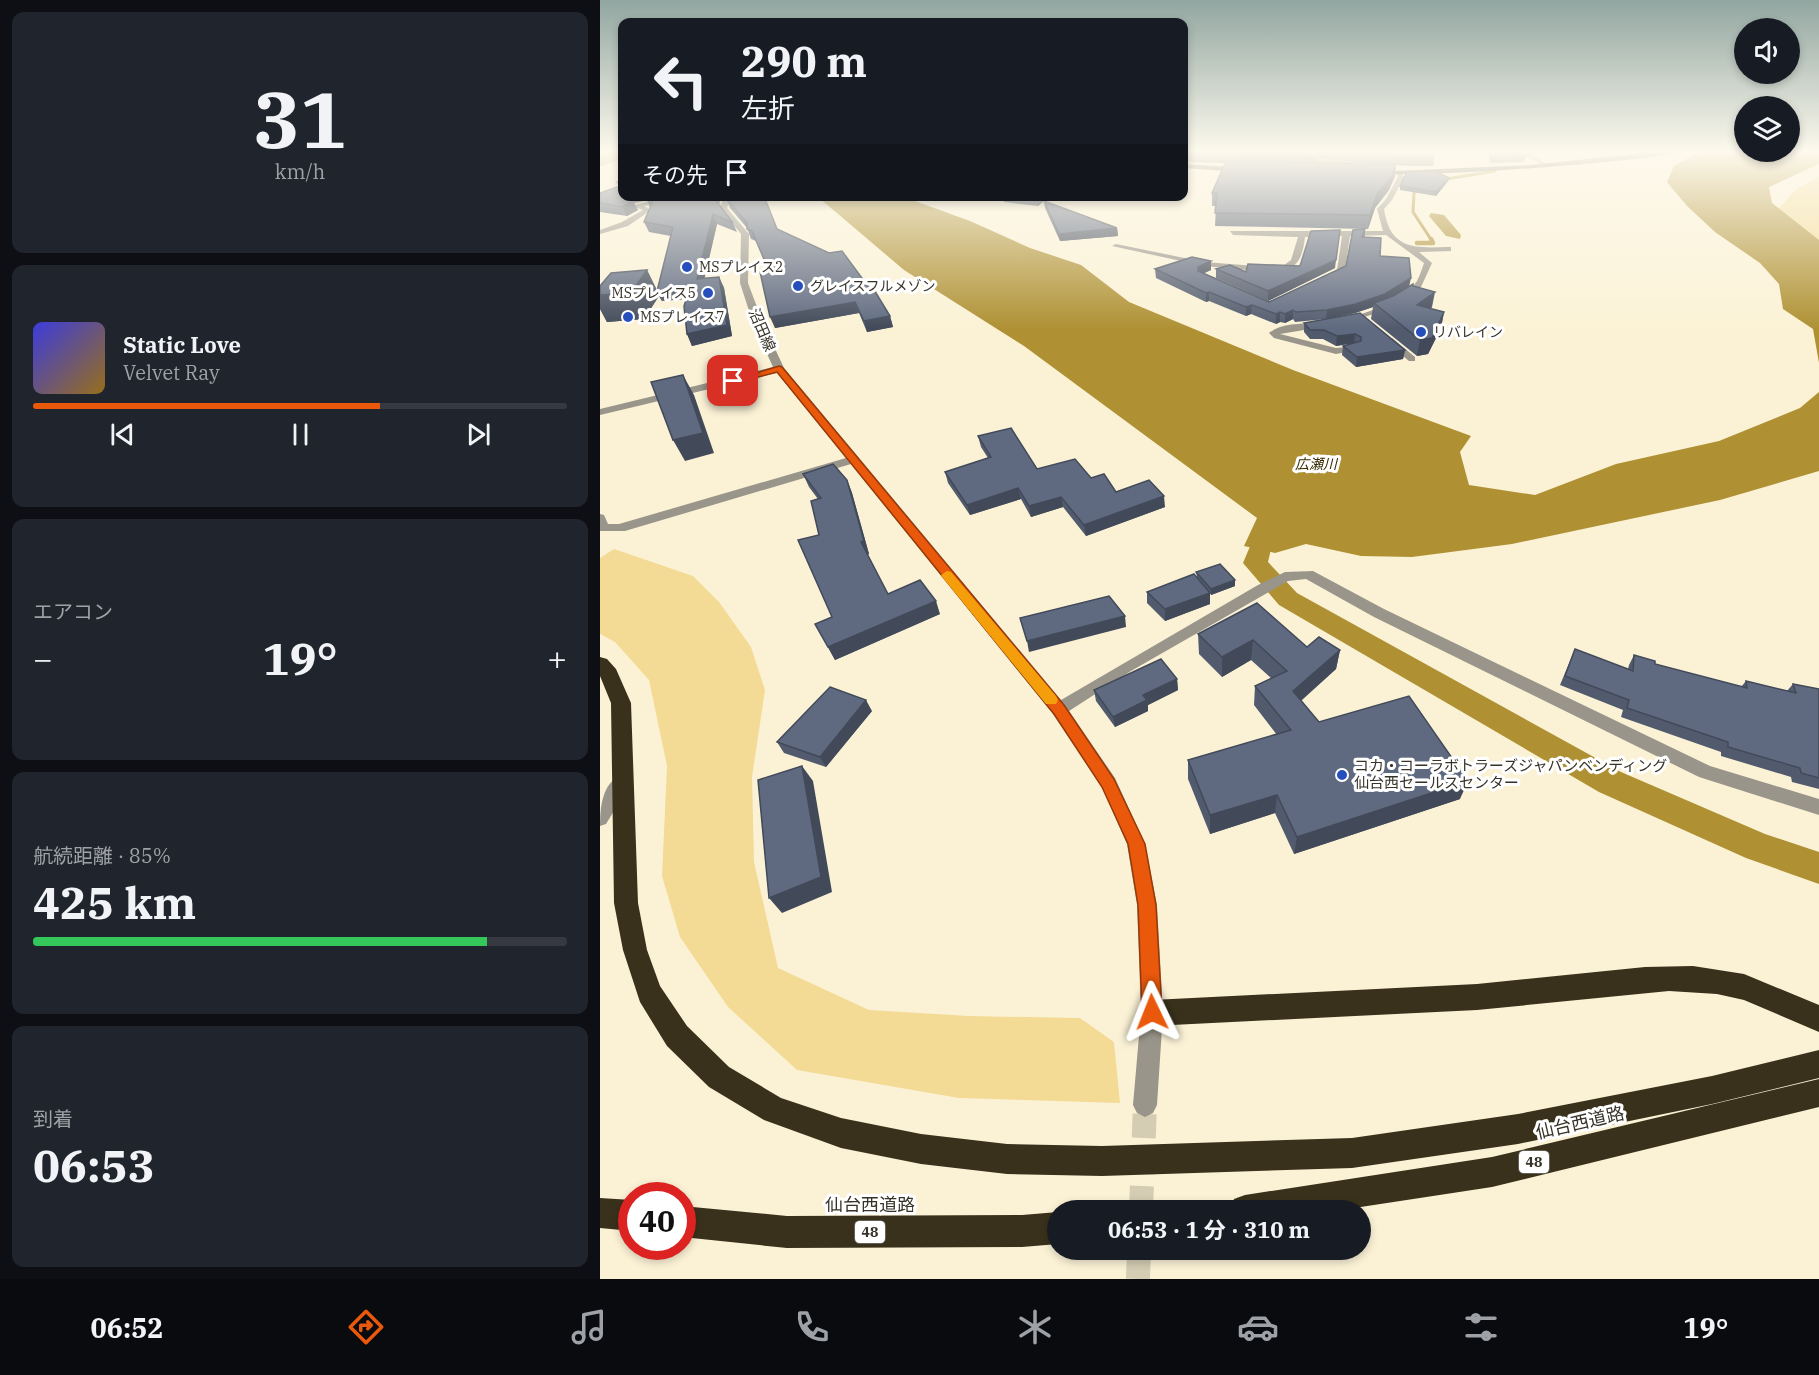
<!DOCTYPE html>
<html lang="ja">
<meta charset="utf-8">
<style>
:root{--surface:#171b24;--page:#20242c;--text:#f1f3f6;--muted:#9ea1a6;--line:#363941;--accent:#ea580c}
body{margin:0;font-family:"IBM Plex Serif","Noto Sans JP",serif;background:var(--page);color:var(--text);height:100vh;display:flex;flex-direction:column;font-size:22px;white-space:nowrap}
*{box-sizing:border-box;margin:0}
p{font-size:20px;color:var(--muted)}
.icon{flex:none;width:33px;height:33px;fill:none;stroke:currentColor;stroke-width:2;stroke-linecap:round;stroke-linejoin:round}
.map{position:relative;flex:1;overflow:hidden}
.side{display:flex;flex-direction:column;gap:12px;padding:12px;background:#0d0f14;width:600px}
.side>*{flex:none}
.guide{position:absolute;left:18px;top:18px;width:570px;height:183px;border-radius:12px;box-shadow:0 3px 9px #0003;background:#171b24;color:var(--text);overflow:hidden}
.buttons{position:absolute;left:1134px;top:18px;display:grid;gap:12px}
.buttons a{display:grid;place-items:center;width:66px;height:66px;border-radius:50%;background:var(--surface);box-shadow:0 3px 9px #0003;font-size:30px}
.speed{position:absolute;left:18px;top:1182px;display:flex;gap:12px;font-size:30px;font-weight:700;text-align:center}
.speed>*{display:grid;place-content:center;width:78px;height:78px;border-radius:50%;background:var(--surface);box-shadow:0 3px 9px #0003;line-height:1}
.speed .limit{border:9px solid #d22;background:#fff;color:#111}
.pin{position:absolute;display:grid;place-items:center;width:51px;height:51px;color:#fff;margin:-26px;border-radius:12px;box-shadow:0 3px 9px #0006}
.me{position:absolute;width:66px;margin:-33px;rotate:358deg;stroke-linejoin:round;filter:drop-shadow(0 0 4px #0008)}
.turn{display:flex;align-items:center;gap:21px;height:126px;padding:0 24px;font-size:27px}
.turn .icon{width:78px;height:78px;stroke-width:2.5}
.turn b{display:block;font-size:42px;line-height:51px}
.then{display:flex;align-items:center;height:57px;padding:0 24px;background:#0003;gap:12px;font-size:22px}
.big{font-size:45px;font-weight:700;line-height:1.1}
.side .card{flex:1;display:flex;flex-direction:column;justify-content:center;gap:9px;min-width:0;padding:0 21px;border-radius:12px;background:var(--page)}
.side .dial{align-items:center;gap:0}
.dial b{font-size:78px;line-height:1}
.song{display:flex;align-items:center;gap:18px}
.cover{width:72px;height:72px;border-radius:9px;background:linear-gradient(135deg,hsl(240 70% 55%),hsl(40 70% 35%))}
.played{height:6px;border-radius:3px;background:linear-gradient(90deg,var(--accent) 65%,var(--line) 65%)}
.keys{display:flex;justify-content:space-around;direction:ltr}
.heat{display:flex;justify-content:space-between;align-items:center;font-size:33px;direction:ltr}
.charge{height:9px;border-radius:4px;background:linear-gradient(90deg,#34c759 85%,var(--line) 0)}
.trip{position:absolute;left:447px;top:1200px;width:324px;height:60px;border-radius:30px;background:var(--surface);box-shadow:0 3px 9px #0003;font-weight:700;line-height:60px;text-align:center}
.menu{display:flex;height:96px;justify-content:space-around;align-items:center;background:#090b0e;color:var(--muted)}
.menu .icon{width:42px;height:42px}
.menu .current{color:var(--accent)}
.menu b{font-size:27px;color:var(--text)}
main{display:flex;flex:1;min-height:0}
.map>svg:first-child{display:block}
</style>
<main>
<section class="side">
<div class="card dial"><b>31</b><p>km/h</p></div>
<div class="card">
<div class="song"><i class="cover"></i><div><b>Static Love</b><p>Velvet Ray</p></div></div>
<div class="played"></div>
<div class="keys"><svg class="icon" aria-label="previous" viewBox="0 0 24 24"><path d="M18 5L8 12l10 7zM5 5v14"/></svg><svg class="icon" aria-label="pause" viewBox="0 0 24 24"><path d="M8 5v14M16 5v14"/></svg><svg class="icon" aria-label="next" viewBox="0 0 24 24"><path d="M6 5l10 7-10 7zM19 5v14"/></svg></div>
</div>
<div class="card"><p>エアコン</p>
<div class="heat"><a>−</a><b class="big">19°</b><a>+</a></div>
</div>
<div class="card"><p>航続距離 · 85%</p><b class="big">425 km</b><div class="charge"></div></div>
<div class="card"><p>到着</p><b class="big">06:53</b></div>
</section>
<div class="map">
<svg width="1219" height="1279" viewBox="0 0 1219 1279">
<rect width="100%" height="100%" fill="#fbf2d6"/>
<!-- green -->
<g fill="#f3db95">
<polygon points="1219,177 1219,267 1173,215 1196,189"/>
<polygon points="14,549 93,576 119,602 151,647 165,690 152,777 154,862 178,968 269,1010 369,1016 480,1018 514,1042 520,1103 359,1098 197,1070 128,1007 80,937 62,876 67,766 49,680 15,642 0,634 0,558"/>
</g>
<!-- water -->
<g fill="#af9134">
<polygon points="1129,150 1144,150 1144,152 1219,150 1219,164 1169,187 1172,203 1219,240 1219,363 1213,329 1183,309 1179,284 1160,263 1115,232 1087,206 1067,182 1074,166 1095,154"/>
<polygon points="218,197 304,197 370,221 430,248 481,265 529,302 693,370 871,436 860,452 869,485 935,495 1016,464 1119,441 1200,408 1219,392 1219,471 1120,500 912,544 812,557 761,556 706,544 675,553 644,546 657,518 424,346 304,270"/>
<polygon points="831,213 844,215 861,235 860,239 846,236 829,216"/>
</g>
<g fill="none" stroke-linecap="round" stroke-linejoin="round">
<!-- stream-far1 -->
<g stroke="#af9134" stroke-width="3">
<polyline points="840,180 895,171"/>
<polyline points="821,186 814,193 813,212 832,241"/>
</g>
<!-- stream -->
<polyline stroke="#af9134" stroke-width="4.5" points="817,243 833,243 831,239"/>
<!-- canal -->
<polygon fill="#af9134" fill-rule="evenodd" points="659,541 667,544 671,549 668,562 697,593 1021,772 1165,834 1219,852 1219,884 1146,858 999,792 679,605 643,563 651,544"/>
<!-- river -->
<polygon fill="#af9134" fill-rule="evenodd" points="16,150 22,150 22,160 0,166 0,154"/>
<!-- minor-tunnel -->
<g stroke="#d4ccb3" stroke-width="24" stroke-dasharray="24 12" stroke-linecap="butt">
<polyline points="541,1210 545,1105"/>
<polyline points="538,1279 539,1250"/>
</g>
<!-- minor -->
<g fill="#99958a" fill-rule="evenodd">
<polygon points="917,150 924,150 947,164 942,165"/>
<polygon points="697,158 760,162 763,164 760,166 695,161"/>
<path d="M799 170 804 177 792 200 784 209C790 250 815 248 848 247H851V251L819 252 832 263 821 287 789 309 746 323 680 334 736 348 757 346V350L736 354 674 338 669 333C681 323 700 324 714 323 745 320 799 308 817 281 820 275 822 269 824 263L786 235 750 236 745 271 724 281 720 279 721 277 737 270 742 236 705 237C703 255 699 267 681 273L604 266 512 246 516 244 604 262 680 268 691 260 698 237 633 235 630 231H783L777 209 786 199 798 177 796 172Z"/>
<polygon points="70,196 84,196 44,206 51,210 28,226 0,234 0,230 22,222 43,210 35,207 35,205"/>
<polygon points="124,196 131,196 127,208 149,234 148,283 163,323 184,368 461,700 658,585 685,572 713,571 784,609 1110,766 1219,799 1219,815 1099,777 774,617 706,579 688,581 531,671 469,711 515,778 545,844 557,905 563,1013 557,1105 553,1113 545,1117 537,1113 533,1105 541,1013 537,905 527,844 502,787 453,714 251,464 25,531 0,531 0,514 4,515 8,524 19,524 246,458 177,373 0,415 0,409 173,367 153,323 140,283 141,234 120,208"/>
<polygon points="786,338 792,338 815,357 815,361 809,361 786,342"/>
<path d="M22 775 28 778 31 783 6 824 0 826C0 808 2 782 22 775Z"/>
</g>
<!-- major -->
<g fill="#514b37" fill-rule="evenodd">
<path d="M1074 150H1087C1063 161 791 181 772 172L930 165Z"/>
<polygon points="584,164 643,168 646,170 643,172 584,168"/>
</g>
<!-- highway -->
<g fill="#39311b" fill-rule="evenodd">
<polygon points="0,657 7,659 16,669 31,703 38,903 47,950 60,986 87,1026 129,1067 181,1098 241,1118 321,1134 407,1144 502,1146 752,1138 918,1114 1112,1076 1219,1050 1219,1078 1112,1104 918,1144 752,1168 502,1176 407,1174 321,1164 241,1148 164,1120 109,1087 67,1046 40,1002 23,950 14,903 11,703 0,676"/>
<polygon points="1093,966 1144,974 1219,1005 1219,1032 1144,1000 1117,994 1069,991 877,1010 552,1026 543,1022 539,1013 543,1004 552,1000 877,984 1045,967"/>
<polygon points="1219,1079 1219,1107 892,1187 741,1210 630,1210 634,1199 645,1195 892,1157"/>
<polygon points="0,1198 32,1200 32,1231 0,1228"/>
<polygon points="82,1206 187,1216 422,1215 458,1212 458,1244 422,1247 187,1248 82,1237"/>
</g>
</g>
<!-- wall -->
<g fill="#525b6e">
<polygon points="584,150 718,159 717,162 771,163 607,150 832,150 834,158 833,166 809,166 796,165 795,176 789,190 775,208 768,229 615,226 616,206 612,206 612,193 625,163 584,162"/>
<polygon points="888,150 918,150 926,156 924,162 890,163"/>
<polygon points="849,178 848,181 836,196 800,190 800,186"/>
<polygon points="17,182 119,204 133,223 137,232 117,224 104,278 119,277 124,288 132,336 92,346 87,334 86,299 62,301 59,296 44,319 7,322 0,309 0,286 47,270 57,290 71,236 49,232 44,222 51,207 50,207 47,200 34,203 38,210 27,216 0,212 0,193 19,186"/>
<polygon points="395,196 450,196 444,201 517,228 518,236 460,241 445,208 444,201 438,206 404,202 404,200"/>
<polygon points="126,198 177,229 270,289 290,316 293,327 267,332 259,313 175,328 169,271 156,241 151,239 147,228 130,208"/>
<polygon points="765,229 765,237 780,256 809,286 813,286 832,307 830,309 844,312 841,328 828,354 817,356 771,319 773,307 755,313 727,319 805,350 803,359 756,367 742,355 743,346 753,343 736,346 723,339 710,339 704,332 704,323 726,319 695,322 693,319 685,323 680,322 676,324 651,314 646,316 609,301 606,302 556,278 555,269 611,270 604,273 669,302 746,266"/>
<polygon points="735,268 668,301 616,278 616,269 646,272"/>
<polygon points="378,436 437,469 491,478 516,492 565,507 486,536 463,507 431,517 421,499 370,515 348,483 345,472 388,458 381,447"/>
<polygon points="203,474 247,480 252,493 269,554 267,555 288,594 340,614 235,660 215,624 232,617 219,535 218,499 209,487"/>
<polygon points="596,572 635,580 635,586 611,595 610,593 610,604 565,621 547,603 547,592 597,577"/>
<polygon points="598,634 740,650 736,669 701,701 719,722 860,799 694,854 675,813 610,834 588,779 588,760 677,735 654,705 655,686 671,678 651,660 622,677 599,654"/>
<polygon points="975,649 1028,669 1029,665 1034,655 1055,664 1141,687 1146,681 1187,691 1193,684 1219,689 1219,789 1192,782 1191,777 1121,756 1121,752 1021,717 1023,710 960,685"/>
<polygon points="577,679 578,690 548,705 548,711 515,727 496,701 494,690"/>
<polygon points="272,711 226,767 184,753 177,742"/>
</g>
<!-- shaded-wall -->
<g fill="#424a5a">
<polygon points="1020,150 1060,150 1019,153"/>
<polygon points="796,164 795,176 789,190 775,208 768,229 770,215 777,194"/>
<polygon points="849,178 848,181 836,196 836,192"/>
<polygon points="29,196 59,196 60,205 50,207 47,200 34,203 38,210 27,216 22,207 29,199"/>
<polygon points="114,196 122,196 118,207 114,198"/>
<polygon points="438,196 450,196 438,206 436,197"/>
<polygon points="113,214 117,224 102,290 97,279"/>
<polygon points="517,228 518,236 460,241 459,234"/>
<polygon points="740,230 735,268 668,301 668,291 736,260"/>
<polygon points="611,261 611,270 598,276 598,267"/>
<polygon points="47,270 57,291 90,287 95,298 62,301 59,296 44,319 7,322 0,309 0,295"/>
<polygon points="119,277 124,288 132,336 92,346 87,334"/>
<polygon points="811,278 809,287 784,303 774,303 773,307 755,313 726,319 727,310"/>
<polygon points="609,292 609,301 606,302 606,293"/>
<polygon points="835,292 832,307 814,321 817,305"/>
<polygon points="255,302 259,313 175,328 170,317"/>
<polygon points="652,305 651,314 646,316 646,307"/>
<polygon points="693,310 693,319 685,323 685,314"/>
<polygon points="680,312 680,322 676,324 676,314"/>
<polygon points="844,312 841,328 828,354 817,356 820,340"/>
<polygon points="290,316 293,327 267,332 264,321"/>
<polygon points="755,334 754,343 736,346 737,336"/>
<polygon points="805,350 803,359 756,367 757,357"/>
<polygon points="83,375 94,395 114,453 85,461 73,440"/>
<polygon points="247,480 252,493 269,554 266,555 261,542"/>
<polygon points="418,488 421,499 370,515 367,505"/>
<polygon points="564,496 565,507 486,536 484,525"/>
<polygon points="461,497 463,507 431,517 429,506"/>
<polygon points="635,580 635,586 611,595 611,589"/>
<polygon points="610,593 610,604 565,621 565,609"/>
<polygon points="336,601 340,614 235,660 228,647"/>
<polygon points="525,616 526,627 429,652 427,641"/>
<polygon points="653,640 651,660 622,677 622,657"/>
<polygon points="740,650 736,669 690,710 693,691"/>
<polygon points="577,679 578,690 548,705 548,711 515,727 513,717 543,695"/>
<polygon points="266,700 272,711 226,767 220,757"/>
<polygon points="202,766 213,781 232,892 182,913 169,898"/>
<polygon points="868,781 860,799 694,854 697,837"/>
<polygon points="677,795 675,813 610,834 610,815"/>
</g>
<!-- building -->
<g fill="#5f6a80" stroke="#424a5a" stroke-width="1.5">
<polygon points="584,150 595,150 718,159 584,154"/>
<polygon points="698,150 832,150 834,158 810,159"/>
<polygon points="890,150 918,150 926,156 891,157"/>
<polygon points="626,161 796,164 791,177 777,194 770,215 615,213 617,193 612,193"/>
<polygon points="835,171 849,178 836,192 800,186 807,172"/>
<polygon points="17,182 22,182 22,196 29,196 29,199 33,201 22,207 0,203 0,193 20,186"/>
<polygon points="55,196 114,196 114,198 133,223 113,214 97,279 119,277 127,325 87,334 84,306 90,287 57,291 73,227 44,222"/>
<polygon points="126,196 164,196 177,229 229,253 242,251 270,289 273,288 290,316 264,321 255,302 170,317 160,272 169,271 152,231 147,229 147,223 126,198"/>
<polygon points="444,201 517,228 459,234"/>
<polygon points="765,229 762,237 781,238 780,256 809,258 811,278 785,294 756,304 727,310 696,312 693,310 685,314 680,312 676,314 652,305 646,307 609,292 606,293 555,269 592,257 611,261 598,267 598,271 669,302 746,266 753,230"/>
<polygon points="740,230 736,260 668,291 616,269 630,265 646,272 648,264 700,266 711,231"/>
<polygon points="47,270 31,293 0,295 0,286 11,273"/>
<polygon points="813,284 813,286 835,292 817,305 844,312 832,338 820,340 774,303 793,296"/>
<polygon points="760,313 805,350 757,357 743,346 761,341 761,337 755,334 737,336 724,330 710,330 704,323"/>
<polygon points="83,375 103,433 73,440 51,382"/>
<polygon points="411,428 437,469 475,459 491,478 504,474 516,492 549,480 564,496 484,525 461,497 429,506 418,488 367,505 345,472 391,457 378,436"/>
<polygon points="233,464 247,480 264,541 261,542 288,594 320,580 336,601 228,647 215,624 232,617 198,540 219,535 211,501 221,498 203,474"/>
<polygon points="620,564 635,580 611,589 596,572"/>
<polygon points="594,574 610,593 565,609 547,592"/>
<polygon points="509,596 525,616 427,641 420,618"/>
<polygon points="657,603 707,647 719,637 740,650 693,691 719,722 809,696 868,781 697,837 677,795 610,815 588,760 691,730 655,686 687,671 653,640 622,657 598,634"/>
<polygon points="975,649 1033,671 1034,655 1055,661 1055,664 1147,688 1146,681 1196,693 1193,684 1219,689 1219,778 1201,773 1200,768 1128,747 1128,742 1027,708 1029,700 965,676"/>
<polygon points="561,659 577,679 543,695 547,700 513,717 494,690"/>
<polygon points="230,687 266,700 220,757 177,742"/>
<polygon points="202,766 221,877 169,898 158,780"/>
</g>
<!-- sky -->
<linearGradient id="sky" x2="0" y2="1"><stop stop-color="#91a6a0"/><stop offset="0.46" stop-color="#fdf9ed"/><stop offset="1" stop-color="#fdf9ed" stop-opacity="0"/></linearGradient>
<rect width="1219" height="329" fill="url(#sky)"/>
<!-- route -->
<polygon fill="#ea580c" stroke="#983908" stroke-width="1.5" points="179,366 182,367 464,705 514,779 545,844 556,905 562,1012 559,1020 552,1023 545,1020 542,1012 538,905 528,844 502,787 454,714 177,372 133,384 129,381"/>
<!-- slow -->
<polygon fill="#f59e0b" points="347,571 351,572 456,696 458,700 456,704 446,704 343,578 341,575"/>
<!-- markers -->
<g fill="#264ebd" stroke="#fff" stroke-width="2">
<circle cx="87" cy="267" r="6"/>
<circle cx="198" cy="286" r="6"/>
<circle cx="108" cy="293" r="6"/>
<circle cx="28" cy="317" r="6"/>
<circle cx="821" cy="332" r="6"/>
<circle cx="742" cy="775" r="6"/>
</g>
<g text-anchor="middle" stroke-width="6" stroke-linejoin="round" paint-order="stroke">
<!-- far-poi labels -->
<g font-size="14" fill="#373329" stroke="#fff" text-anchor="start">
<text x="99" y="272">MSプレイス2</text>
<text x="210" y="291">グレイスフルメゾン</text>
<text x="96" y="298" text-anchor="end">MSプレイス5</text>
<text x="40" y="322">MSプレイス7</text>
<text x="833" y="337">リバレイン</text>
</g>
<!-- far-water labels -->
<g font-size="14" font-style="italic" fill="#362a01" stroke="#fff">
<text x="716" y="469">広瀬川</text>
</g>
<!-- shield labels -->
<g fill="#fff" stroke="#737069" stroke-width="1.5">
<rect x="919" y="1151" width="30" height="22" rx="4.5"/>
<rect x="255" y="1221" width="30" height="22" rx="4.5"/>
</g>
<g font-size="14" font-weight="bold" fill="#373329">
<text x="934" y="1167">48</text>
<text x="270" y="1237">48</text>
</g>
<!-- street labels -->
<g font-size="15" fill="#373329" stroke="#fff">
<text transform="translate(162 330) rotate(67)" y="5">沼田線</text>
</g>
<!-- poi labels -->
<g font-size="15" fill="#373329" stroke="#fff" text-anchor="start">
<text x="754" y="771">コカ・コーラボトラーズジャパンベンディング<tspan x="754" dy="17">仙台西セールスセンター</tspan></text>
</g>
<!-- near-street labels -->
<g font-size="18" fill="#373329" stroke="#fff">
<text transform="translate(980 1123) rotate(-13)" y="6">仙台西道路</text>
<text x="270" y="1211">仙台西道路</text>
</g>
</g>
</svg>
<div class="buttons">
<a><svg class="icon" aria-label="sound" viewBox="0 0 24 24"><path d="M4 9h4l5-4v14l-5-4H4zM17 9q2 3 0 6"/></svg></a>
<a><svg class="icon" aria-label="layers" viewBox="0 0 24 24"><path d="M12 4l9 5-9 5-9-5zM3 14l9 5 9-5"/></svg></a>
</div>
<div class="speed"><div class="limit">40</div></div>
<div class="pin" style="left:133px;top:381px;background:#d93025"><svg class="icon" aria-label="arrive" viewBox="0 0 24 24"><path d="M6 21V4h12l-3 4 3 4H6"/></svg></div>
<svg class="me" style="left:552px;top:1012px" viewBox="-20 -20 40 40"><path d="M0-17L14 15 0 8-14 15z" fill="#ea580c" stroke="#fff" stroke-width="4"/></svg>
<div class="trip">06:53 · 1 分 · 310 m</div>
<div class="guide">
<div class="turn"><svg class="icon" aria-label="left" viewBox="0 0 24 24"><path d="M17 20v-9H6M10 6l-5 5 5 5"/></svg><div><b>290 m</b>左折</div></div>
<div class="then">その先<svg class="icon" aria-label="arrive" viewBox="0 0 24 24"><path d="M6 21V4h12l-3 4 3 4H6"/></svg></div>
</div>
</div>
</main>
<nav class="menu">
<b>06:52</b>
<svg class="icon current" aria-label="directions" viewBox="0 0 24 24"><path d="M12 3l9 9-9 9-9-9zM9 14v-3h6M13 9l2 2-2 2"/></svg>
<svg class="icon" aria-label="music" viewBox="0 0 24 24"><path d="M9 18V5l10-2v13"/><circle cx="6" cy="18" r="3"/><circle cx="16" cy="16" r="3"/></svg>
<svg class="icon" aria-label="phone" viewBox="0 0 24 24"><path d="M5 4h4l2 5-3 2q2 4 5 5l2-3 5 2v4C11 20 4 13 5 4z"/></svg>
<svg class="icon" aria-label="climate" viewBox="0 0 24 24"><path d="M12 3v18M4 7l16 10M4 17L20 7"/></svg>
<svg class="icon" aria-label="car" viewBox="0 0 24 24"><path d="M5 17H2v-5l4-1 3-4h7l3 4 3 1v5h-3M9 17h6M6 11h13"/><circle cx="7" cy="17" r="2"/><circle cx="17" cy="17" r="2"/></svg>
<svg class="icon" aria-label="filters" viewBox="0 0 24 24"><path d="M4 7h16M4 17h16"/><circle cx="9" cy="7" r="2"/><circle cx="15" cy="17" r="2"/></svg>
<b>19°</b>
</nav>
